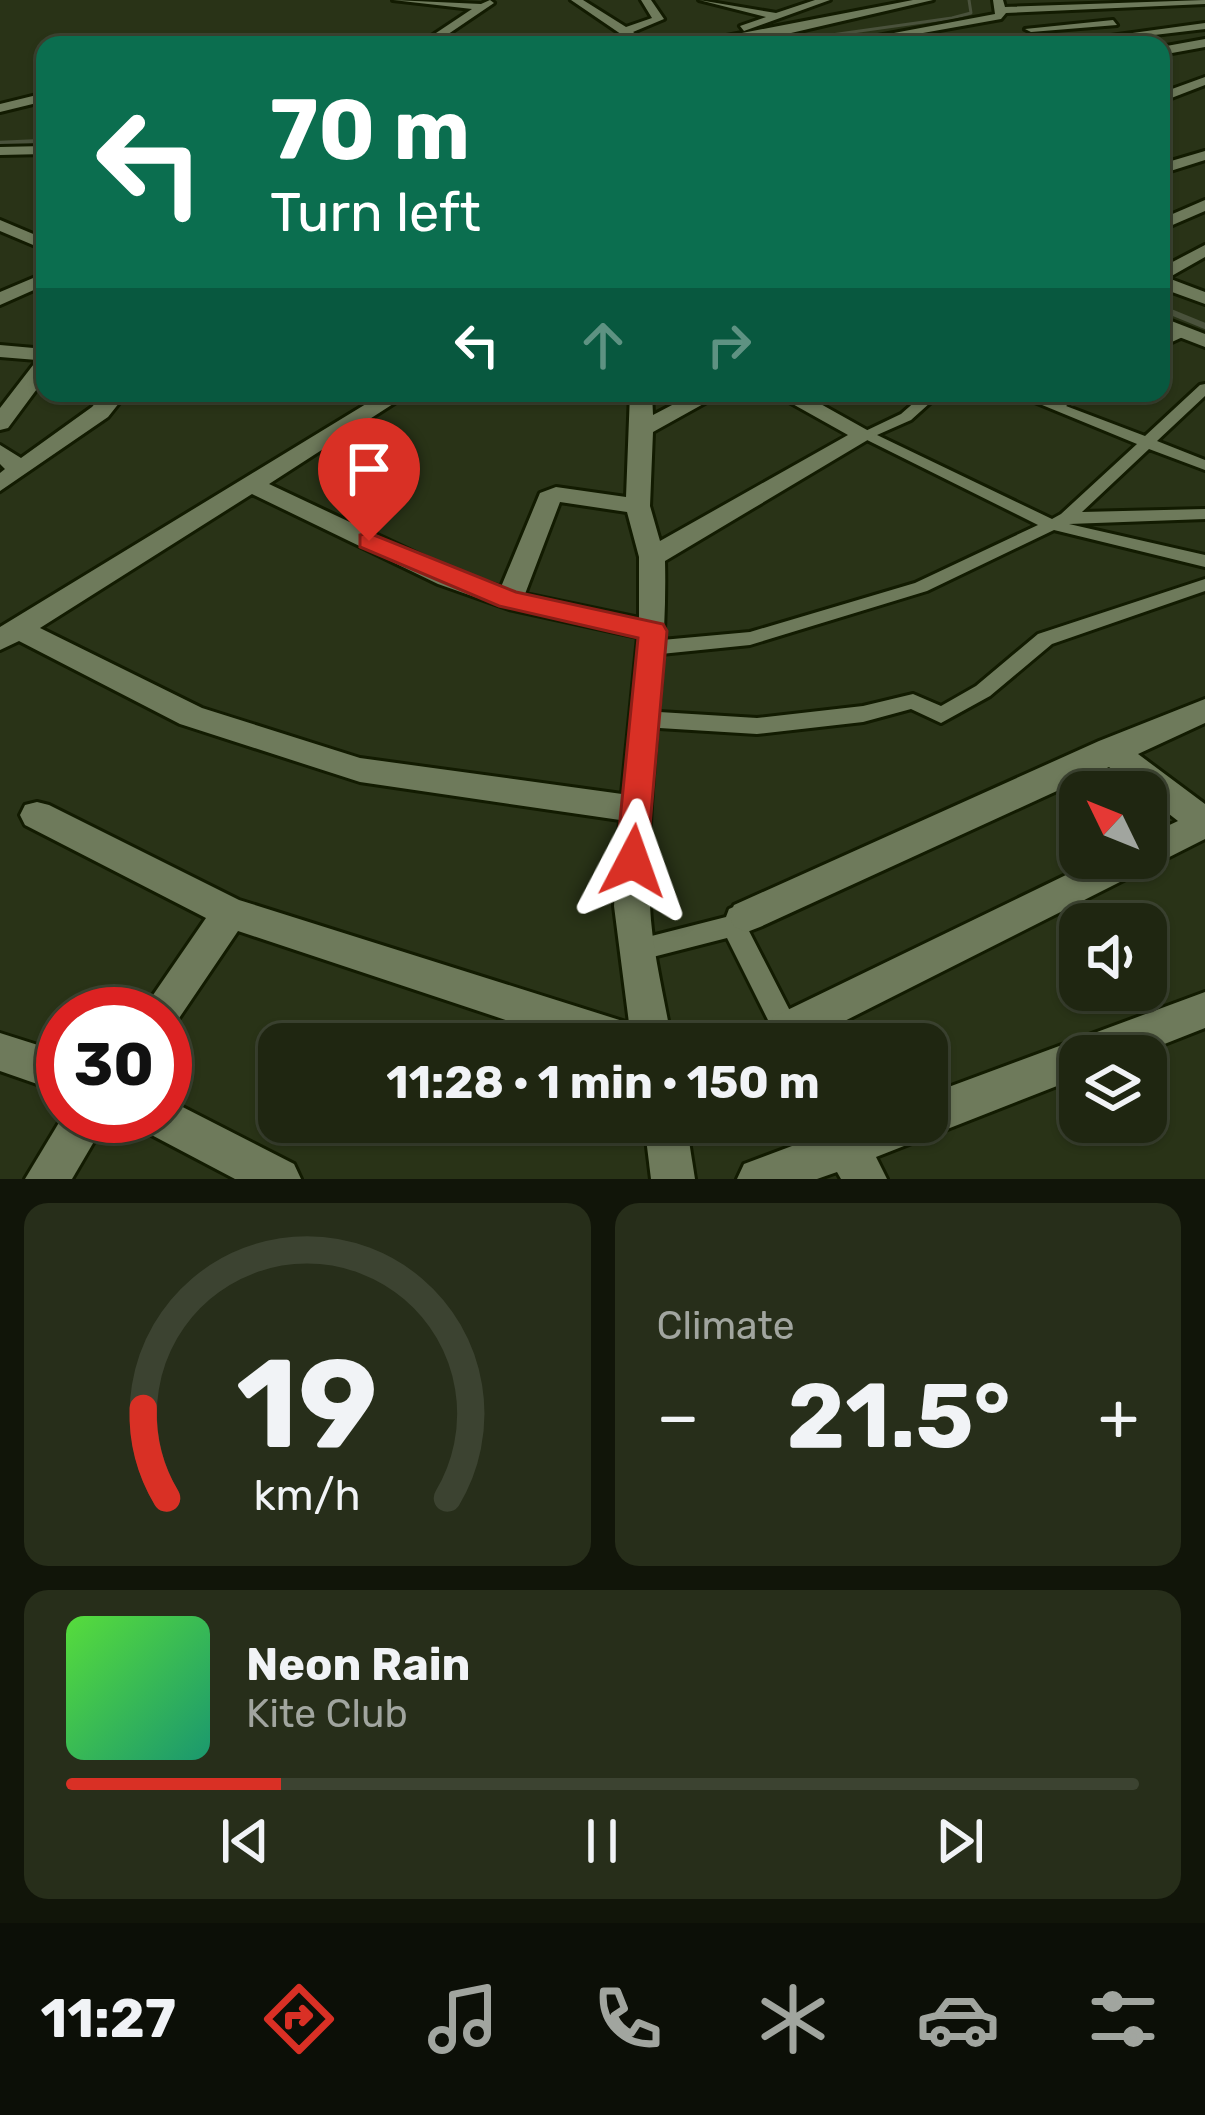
<!DOCTYPE html>
<meta charset="utf-8">
<style>
:root{--surface:#1f2611;--page:#272e1a;--text:#f1f3f6;--muted:#a1a59f;--line:#3c4331;--accent:#d93025}
body{margin:0;font-family:Rubik,sans-serif;background:var(--page);color:var(--text);height:100vh;display:flex;flex-direction:column;font-size:45px;white-space:nowrap}
*{box-sizing:border-box;margin:0}
p{font-size:39px;color:var(--muted)}
.icon{flex:none;width:66px;height:66px;fill:none;stroke:currentColor;stroke-width:2;stroke-linecap:round;stroke-linejoin:round}
.map{position:relative;height:1179px;overflow:hidden}
.sheet{display:flex;flex-direction:column;gap:24px;padding:24px;background:#111509;flex:1}
.sheet>*{flex:none}
.banner{position:absolute;left:36px;top:36px;width:1134px;height:366px;border-radius:24px;box-shadow:0 3px 9px #0004,0 0 0 3px var(--line);background:#0b6e4f;color:#fff;overflow:hidden}
.needle{width:78px;rotate:313deg}
.controls{position:absolute;left:1059px;top:771px;display:grid;gap:24px}
.controls a{display:grid;place-items:center;width:108px;height:108px;border-radius:24px;background:var(--surface);box-shadow:0 3px 9px #0004,0 0 0 3px var(--line);font-size:60px}
.speed{position:absolute;left:36px;top:987px;display:flex;gap:24px;font-size:60px;font-weight:700;text-align:center}
.speed>*{display:grid;place-content:center;width:156px;height:156px;border-radius:50%;background:var(--surface);box-shadow:0 3px 9px #0004,0 0 0 3px var(--line);line-height:1}
.speed .limit{border:18px solid #d22;background:#fff;color:#111}
.pin{position:absolute;display:grid;place-items:center;width:102px;height:102px;color:#fff;margin:-123px -51px;border-radius:50% 50% 50% 0;rotate:-45deg;box-shadow:0 0 12px #0007}
.pin .icon{rotate:45deg}
.me{position:absolute;width:132px;margin:-66px;rotate:4deg;stroke-linejoin:round;filter:drop-shadow(0 0 9px #0008)}
.turn{display:flex;align-items:center;gap:42px;height:252px;padding:0 36px;font-size:54px}
.turn .icon{width:156px;height:156px;stroke-width:2.5}
.turn b{display:block;font-size:84px;line-height:102px}
.lanes{display:flex;align-items:center;height:114px;padding:0 36px;background:#0003;justify-content:center;gap:60px;direction:ltr}
.lanes .off{opacity:.35}
.big{font-size:90px;font-weight:700;line-height:1.1}
.sheet .tile{flex:1;display:flex;flex-direction:column;justify-content:center;gap:18px;min-width:0;padding:0 42px;border-radius:24px;background:var(--page)}
.sheet .dial{align-items:center;gap:0}
.dial svg{height:312px;overflow:visible;fill:none;stroke:var(--line);stroke-width:7;stroke-linecap:round;text-anchor:middle}
.dial text{fill:var(--text);stroke:none}
.song{display:flex;align-items:center;gap:36px}
.cover{width:144px;height:144px;border-radius:18px;background:linear-gradient(135deg,hsl(110 70% 55%),hsl(160 70% 35%))}
.played{height:12px;border-radius:6px;background:linear-gradient(90deg,var(--accent) 20%,var(--line) 20%)}
.keys{display:flex;justify-content:space-around;direction:ltr}
.heat{display:flex;justify-content:space-between;align-items:center;font-size:66px;direction:ltr}
.sheet .tiles{flex:1;display:grid;gap:24px;grid-template-columns:1fr 1fr}
.tile:last-child{grid-column:span 2}
.trip{position:absolute;left:258px;top:1023px;width:690px;height:120px;border-radius:24px;background:var(--surface);box-shadow:0 3px 9px #0004,0 0 0 3px var(--line);font-weight:700;line-height:120px;text-align:center}
.tabs{display:flex;height:192px;justify-content:space-around;align-items:center;background:#0c0f07;color:var(--muted)}
.tabs .icon{width:84px;height:84px}
.tabs .on{color:var(--accent)}
.tabs b{font-size:54px;color:var(--text)}
.map>svg:first-child{display:block}
</style>
<div class="map">
<svg width="1205" height="1179" viewBox="0 0 1205 1179">
<rect width="100%" height="100%" fill="#293317"/>
<g fill="none" stroke-linecap="round" stroke-linejoin="round">
<!-- stream-far2 -->
<polyline stroke="#4a523c" stroke-width="3" points="761,45 952,18 971,13 969,0"/>
<!-- stream-far1 -->
<polyline stroke="#4a523c" stroke-width="4.5" points="0,143 45,141"/>
<!-- stream -->
<polyline stroke="#4a523c" stroke-width="6" points="1161,308 1205,326"/>
<!-- pedestrian casing -->
<g stroke="#121b01" stroke-width="6">
<g id="pedestrian">
<polygon points="1182,328 1189,332 1187,335 1161,347 1161,338"/>
<polygon points="1205,384 1205,396 1157,441 1205,460 1205,470 1149,449 1082,512 1205,509 1205,519 1069,524 1205,555 1205,567 1054,530 927,591 750,645 651,655 644,653 641,648 644,643 651,641 750,632 915,583 1038,525 857,435 901,414 925,393 941,393 911,420 877,435 1052,519 1061,514 1137,444 1013,393 1033,393 1054,401 1066,393 1082,393 1066,406 1145,436 1200,385"/>
<polygon points="1205,579 1205,591 1052,644 990,696 941,723 911,709 863,722 757,734 643,727 636,724 633,719 636,714 643,711 757,718 863,706 913,694 941,706 976,686 1038,634"/>
<polygon points="738,905 756,909 759,916 756,923 750,926 749,931 807,1044 780,1044 727,938 637,961 628,958 625,950 628,942 726,917 729,909"/>
</g>
</g>
<!-- minor casing -->
<g stroke="#121b01" stroke-width="6">
<g id="minor">
<polygon points="393,0 481,4 490,0 494,3 432,45 418,45 472,9"/>
<polygon points="571,0 583,0 626,27 652,18 641,0 651,0 664,19 633,32 651,45 637,45"/>
<polygon points="699,0 776,13 815,0 830,0 744,31 740,26 766,17"/>
<polygon points="913,0 933,0 791,33 722,41 716,38"/>
<polygon points="993,0 1003,0 1005,7 1205,0 1205,4 1006,13 1001,19 856,45 830,45 995,14"/>
<polygon points="1113,20 1117,25 1031,32 1025,29"/>
<polygon points="1205,23 1205,29 1095,42 1089,39"/>
<polygon points="929,39 978,41 984,45 924,45"/>
<polygon points="1205,39 1205,47 1161,55 1161,47"/>
<polygon points="1161,68 1166,69 1166,75 1161,76"/>
<polygon points="1205,77 1205,85 1161,102 1161,93"/>
<polygon points="45,93 45,101 0,112 0,104"/>
<polygon points="45,146 45,154 0,155 0,147"/>
<polygon points="1205,151 1205,160 1161,174 1161,164"/>
<polygon points="1205,200 1205,211 1161,230 1161,219"/>
<polygon points="0,220 45,239 45,250 0,231"/>
<polygon points="1205,245 1205,257 1168,278 1205,292 1205,304 1161,288 1161,268"/>
<polygon points="45,273 45,285 0,305 0,292"/>
<polygon points="1161,317 1205,334 1205,347 1161,330"/>
<polygon points="0,345 45,349 45,378 8,428 0,430 0,408 37,360 0,357"/>
<polygon points="104,393 127,393 108,417 0,491 0,473 5,469 0,464 0,445 21,458 92,407"/>
<path d="M384 393H410L269 484 456 572 501 587 540 493 556 487 626 497 630 393H652L653 415 695 393H723L653 432 650 506 660 541 848 435 773 393H801L876 435 665 561C668 675 644 791 650 906 652 951 665 999 672 1044H578L238 931 173 1027 165 1030V1014H140L206 918 25 825 20 815 25 805 37 802 49 805 239 900 629 1023 614 906 620 820 360 782 180 724 19 641 0 650V627ZM252 494 438 584 509 609 638 637 622 794 360 758 202 708 40 628ZM560 502 627 512 639 557V618L525 594Z"/>
<polygon points="1205,699 1205,723 1138,754 1205,804 1205,839 801,1043 773,1043 767,1030 773,1017 1101,858 1146,858 1146,836 1178,821 1109,767 760,927 747,932 734,927 729,916 734,905 1099,741"/>
<polygon points="1205,992 1205,1028 1134,1056 1080,1056 1080,1077 876,1157 887,1179 841,1179 837,1172 817,1179 737,1179 744,1164 856,1122 927,1122 927,1095"/>
<polygon points="0,1033 63,1053 63,1093 0,1071"/>
<polygon points="165,1098 294,1164 301,1179 235,1179 144,1131 138,1116 165,1116"/>
<polygon points="63,1116 109,1116 72,1179 25,1179"/>
<polygon points="644,1122 686,1122 695,1179 651,1179"/>
</g>
</g>
<!-- pedestrian -->
<use href="#pedestrian" fill="#6e7a5b" fill-rule="evenodd"/>
<!-- minor -->
<use href="#minor" fill="#6e7a5b" fill-rule="evenodd"/>
</g>
<!-- route -->
<polygon fill="#d93025" stroke="#8d1f18" stroke-width="3" points="369,533 516,592 663,624 667,631 646,871 633,875 621,871 616,861 638,638 499,606 360,547 360,535"/>
</svg>
<div class="controls">
<a><svg class="needle" viewBox="-14 -14 28 28"><path d="M0-13l5 13h-10z" fill="#e53935"/><path d="M0 13l5-13h-10z" fill="#a1a59f"/></svg></a>
<a><svg class="icon" aria-label="sound" viewBox="0 0 24 24"><path d="M4 9h4l5-4v14l-5-4H4zM17 9q2 3 0 6"/></svg></a>
<a><svg class="icon" aria-label="layers" viewBox="0 0 24 24"><path d="M12 4l9 5-9 5-9-5zM3 14l9 5 9-5"/></svg></a>
</div>
<div class="speed"><div class="limit">30</div></div>
<div class="pin" style="left:369px;top:541px;background:#d93025"><svg class="icon" aria-label="arrive" viewBox="0 0 24 24"><path d="M6 21V4h12l-3 4 3 4H6"/></svg></div>
<svg class="me" style="left:633px;top:861px" viewBox="-20 -20 40 40"><path d="M0-17L14 15 0 8-14 15z" fill="#d93025" stroke="#fff" stroke-width="4"/></svg>
<div class="trip">11:28 · 1 min · 150 m</div>
<div class="banner">
<div class="turn"><svg class="icon" aria-label="left" viewBox="0 0 24 24"><path d="M17 20v-9H6M10 6l-5 5 5 5"/></svg><div><b>70 m</b>Turn left</div></div>
<div class="lanes"><svg class="icon" aria-label="left" viewBox="0 0 24 24"><path d="M17 20v-9H6M10 6l-5 5 5 5"/></svg><svg class="icon off" aria-label="ahead" viewBox="0 0 24 24"><path d="M12 20V5M6 11l6-6 6 6"/></svg><svg class="icon off" aria-label="right" viewBox="0 0 24 24"><path d="M7 20v-9h11M14 6l5 5-5 5"/></svg></div>
</div>
</div>
<section class="sheet">
<div class="tiles">
<div class="tile dial"><svg viewBox="0 0 100 80">
<path d="M14 69A42 42 0 1 1 86 69"/>
<path d="M14 69A42 42 0 0 1 8 46" stroke="#d93025"/>
<text x="50" y="56" font-size="32" font-weight="700">19</text>
<text x="50" y="72" font-size="11">km/h</text>
</svg></div>
<div class="tile"><p>Climate</p>
<div class="heat"><a>−</a><b class="big">21.5°</b><a>+</a></div>
</div>
<div class="tile">
<div class="song"><i class="cover"></i><div><b>Neon Rain</b><p>Kite Club</p></div></div>
<div class="played"></div>
<div class="keys"><svg class="icon" aria-label="previous" viewBox="0 0 24 24"><path d="M18 5L8 12l10 7zM5 5v14"/></svg><svg class="icon" aria-label="pause" viewBox="0 0 24 24"><path d="M8 5v14M16 5v14"/></svg><svg class="icon" aria-label="next" viewBox="0 0 24 24"><path d="M6 5l10 7-10 7zM19 5v14"/></svg></div>
</div>
</div>
</section>
<nav class="tabs">
<b>11:27</b>
<svg class="icon on" aria-label="directions" viewBox="0 0 24 24"><path d="M12 3l9 9-9 9-9-9zM9 14v-3h6M13 9l2 2-2 2"/></svg>
<svg class="icon" aria-label="music" viewBox="0 0 24 24"><path d="M9 18V5l10-2v13"/><circle cx="6" cy="18" r="3"/><circle cx="16" cy="16" r="3"/></svg>
<svg class="icon" aria-label="phone" viewBox="0 0 24 24"><path d="M5 4h4l2 5-3 2q2 4 5 5l2-3 5 2v4C11 20 4 13 5 4z"/></svg>
<svg class="icon" aria-label="climate" viewBox="0 0 24 24"><path d="M12 3v18M4 7l16 10M4 17L20 7"/></svg>
<svg class="icon" aria-label="car" viewBox="0 0 24 24"><path d="M5 17H2v-5l4-1 3-4h7l3 4 3 1v5h-3M9 17h6M6 11h13"/><circle cx="7" cy="17" r="2"/><circle cx="17" cy="17" r="2"/></svg>
<svg class="icon" aria-label="filters" viewBox="0 0 24 24"><path d="M4 7h16M4 17h16"/><circle cx="9" cy="7" r="2"/><circle cx="15" cy="17" r="2"/></svg>
</nav>
